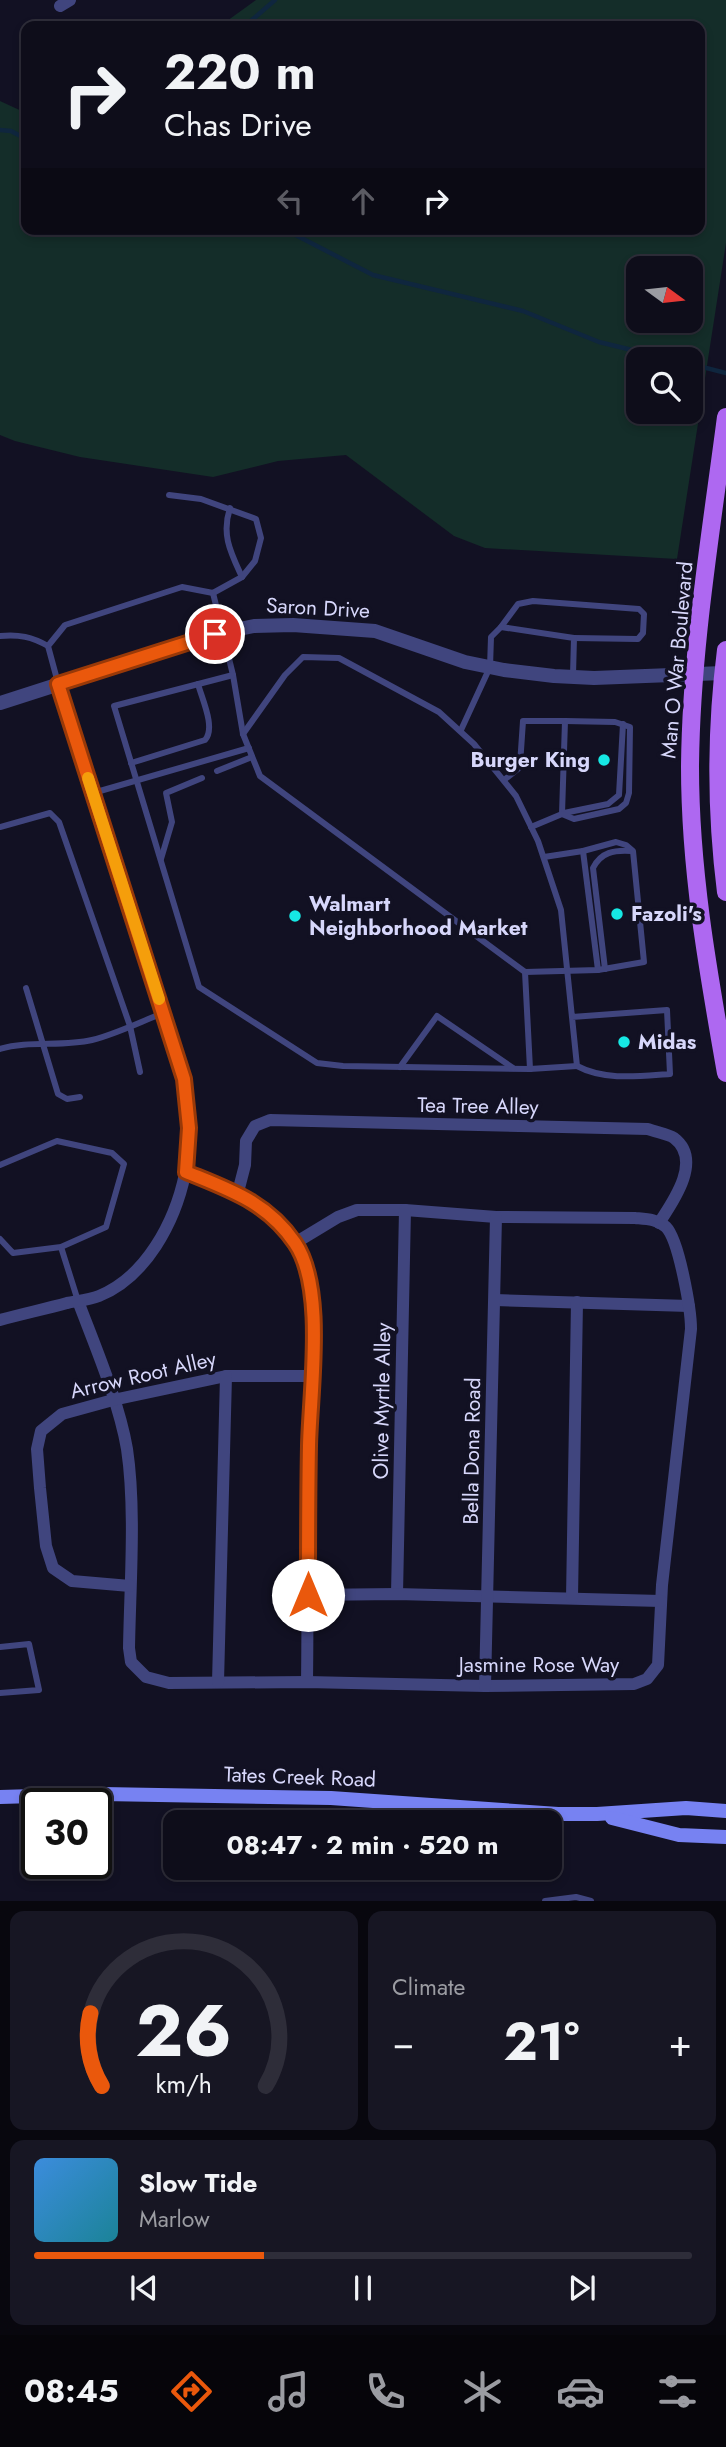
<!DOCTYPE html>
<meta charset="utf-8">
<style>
:root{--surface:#0e0d1a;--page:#171623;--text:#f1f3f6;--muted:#9b9ca2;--line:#2e2d39;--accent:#ea580c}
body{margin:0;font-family:Jost,sans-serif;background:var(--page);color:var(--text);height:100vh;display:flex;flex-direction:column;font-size:26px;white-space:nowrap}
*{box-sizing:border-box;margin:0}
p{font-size:23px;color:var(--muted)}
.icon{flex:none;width:38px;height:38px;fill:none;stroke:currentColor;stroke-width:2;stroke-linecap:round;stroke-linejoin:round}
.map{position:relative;height:1901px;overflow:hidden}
.details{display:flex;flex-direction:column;gap:10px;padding:10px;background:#08070e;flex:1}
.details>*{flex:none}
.hud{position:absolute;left:21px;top:21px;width:684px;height:214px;border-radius:14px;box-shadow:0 4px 10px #0003,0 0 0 2px var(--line);background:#0e0d1a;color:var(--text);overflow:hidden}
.needle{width:46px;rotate:105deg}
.fabs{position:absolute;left:626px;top:256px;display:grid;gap:14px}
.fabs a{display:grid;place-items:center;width:77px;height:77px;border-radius:14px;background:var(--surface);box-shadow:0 4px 10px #0003,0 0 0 2px var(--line);font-size:35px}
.speed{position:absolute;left:21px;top:1788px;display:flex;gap:14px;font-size:35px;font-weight:700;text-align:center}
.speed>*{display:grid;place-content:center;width:91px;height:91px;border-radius:50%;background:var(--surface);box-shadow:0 4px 10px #0003,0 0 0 2px var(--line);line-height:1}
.speed .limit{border:4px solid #111;border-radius:10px;background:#fff;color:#111}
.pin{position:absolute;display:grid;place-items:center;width:60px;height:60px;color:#fff;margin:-30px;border:4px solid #fff;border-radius:50%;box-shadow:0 2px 7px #0007}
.me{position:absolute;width:77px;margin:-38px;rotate:0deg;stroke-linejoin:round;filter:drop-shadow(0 0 5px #0008)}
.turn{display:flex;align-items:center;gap:24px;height:147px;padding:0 28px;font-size:32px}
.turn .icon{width:91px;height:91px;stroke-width:2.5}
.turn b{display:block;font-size:49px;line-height:60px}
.lanes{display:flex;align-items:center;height:66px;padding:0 28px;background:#0003;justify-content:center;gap:35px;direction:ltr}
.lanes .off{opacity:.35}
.big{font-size:52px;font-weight:700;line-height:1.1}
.details .widget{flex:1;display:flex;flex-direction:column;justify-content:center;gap:10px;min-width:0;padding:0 24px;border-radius:14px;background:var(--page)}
.details .dial{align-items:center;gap:0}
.dial svg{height:182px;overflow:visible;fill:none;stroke:var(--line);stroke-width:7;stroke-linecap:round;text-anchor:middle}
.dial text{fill:var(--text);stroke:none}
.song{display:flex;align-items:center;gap:21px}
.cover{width:84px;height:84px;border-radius:10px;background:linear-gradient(135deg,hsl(210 70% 55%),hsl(190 70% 35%))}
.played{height:7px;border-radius:4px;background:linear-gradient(90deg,var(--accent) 35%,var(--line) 35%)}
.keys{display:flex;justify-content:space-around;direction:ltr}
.heat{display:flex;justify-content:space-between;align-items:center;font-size:38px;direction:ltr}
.details .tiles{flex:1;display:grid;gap:10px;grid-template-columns:1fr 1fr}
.widget:last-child{grid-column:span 2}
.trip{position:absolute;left:163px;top:1810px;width:399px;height:70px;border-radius:14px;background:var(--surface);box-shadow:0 4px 10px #0003,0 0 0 2px var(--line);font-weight:700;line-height:70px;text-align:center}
.tabs{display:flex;height:112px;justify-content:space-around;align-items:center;background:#06050a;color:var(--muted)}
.tabs .icon{width:49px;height:49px}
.tabs .on{color:var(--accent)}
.tabs b{font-size:32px;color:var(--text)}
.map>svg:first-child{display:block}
</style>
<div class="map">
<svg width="726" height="1901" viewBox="0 0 726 1901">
<rect width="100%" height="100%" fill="#121123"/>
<!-- green -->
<path fill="#142d29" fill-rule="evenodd" d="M256 0H726V243L677 559 485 548 454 536 346 455 278 461 213 477 80 457 15 441 0 435V101L26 113V229H700V26H220ZM639 268H691V320H639ZM639 359H691V411H639Z"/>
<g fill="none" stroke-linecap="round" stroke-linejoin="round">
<!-- stream -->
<g stroke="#0f263e" stroke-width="4.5">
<polyline points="245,26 275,0"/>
<polyline points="0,130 11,131 26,139"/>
<polyline points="284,229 373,275 523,311 599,342 669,359"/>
<polyline points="691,364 726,373"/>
</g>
<!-- service -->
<g stroke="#40457e" stroke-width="6">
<path d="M230 508C221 535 231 553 242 577"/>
<polyline points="213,593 233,675 243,734 260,776 525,972 530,1069"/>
<polyline points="501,627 518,604 533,601 639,609 644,614 643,633 638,639 574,638"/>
<path d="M0 636C19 634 32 637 48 646"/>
<polyline points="233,675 114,706 199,987 317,1063 343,1066 530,1069 577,1066"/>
<polyline points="58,683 48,646 65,625 182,587 213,593 242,577 255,561 261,538 256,519 201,499 169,495"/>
<polyline points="461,730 490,667 491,637 501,627 574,638 573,675"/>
<path d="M243 734 285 675 303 657 339 658 439 712 474 744 516 796 538 841 561 910 577 1066C605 1081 640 1076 670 1074L667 1010 572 1017"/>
<path d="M131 763 205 740C216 728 202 699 198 684"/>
<polyline points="217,771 252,757"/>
<polyline points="504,780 518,769 520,765 523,721 565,721 562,814 531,827"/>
<polyline points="93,793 249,748"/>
<polyline points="564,813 608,804 619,795 623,724"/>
<polyline points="562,814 574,819 619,809 626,803 629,793 630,727 615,722 565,721"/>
<polyline points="0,827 50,813 59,822 130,1026 140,1072"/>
<polyline points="583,851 598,970"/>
<polyline points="161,859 172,822 166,793 202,778"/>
<path d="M605 969 593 868C601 852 614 850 631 851"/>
<polyline points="525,972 598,970 644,962 633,851 626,845 616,842 583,851 544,857"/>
<polyline points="26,988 58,1094 67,1099 80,1097"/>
<path d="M0 1049C28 1040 62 1047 92 1040 116 1034 140 1022 163 1013"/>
<polyline points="400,1067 437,1016 513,1068"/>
<polyline points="0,1165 57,1141 112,1153 124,1164 106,1227 61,1247 13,1253 0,1239"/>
<polyline points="61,1247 78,1301"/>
<polyline points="0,1647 29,1644 39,1690 0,1693"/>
<polyline points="545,1901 576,1897 591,1901"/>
</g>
<!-- minor -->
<g stroke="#40457e" stroke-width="12">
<polyline points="60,6 70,0"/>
<path d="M186 1172C228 1189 269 1203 295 1243 326 1290 309 1392 309 1447 307 1525 308 1604 307 1682"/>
<path d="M238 1192 245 1165 246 1141 255 1126 270 1120 648 1129C655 1132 668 1134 674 1138 703 1160 673 1202 659 1223"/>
<polyline points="495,1300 689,1306"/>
<path d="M78 1301C95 1346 119 1402 127 1449 136 1509 130 1586 129 1648L131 1662 146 1677 169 1683 307 1682 485 1686 634 1684 647 1679 658 1665 662 1585 691 1329C691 1310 679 1240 666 1227 657 1219 646 1219 635 1218L496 1217 405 1210H357L338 1217 295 1243"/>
<path d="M0 1320C22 1314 45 1309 67 1303 77 1301 89 1300 99 1296 146 1277 175 1222 185 1174 192 1143 188 1110 184 1079L58 684"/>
<polyline points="130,1586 72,1581 53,1568 46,1546 40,1488 37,1449 41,1431 62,1414 113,1400 226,1376 312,1376"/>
<polyline points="397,1594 405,1210"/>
<polyline points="308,1595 397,1594 661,1601"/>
<polyline points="572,1598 577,1302"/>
<polyline points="218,1682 226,1376"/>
<polyline points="485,1686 496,1217"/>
</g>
<!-- tertiary -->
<polyline stroke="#40457e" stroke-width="14" points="0,703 215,634 254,626 293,625 375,631 465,662 504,670 554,676 594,678 723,673"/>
<!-- secondary -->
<g stroke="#7782f2" stroke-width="14">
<polyline points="0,1797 103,1794 331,1798 558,1814 597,1814 686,1808 726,1811"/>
<polyline points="612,1818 679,1835 726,1837"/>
</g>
<!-- primary -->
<g stroke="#ae68f1" stroke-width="18">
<path d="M726 417C711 533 691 650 690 767 690 871 708 971 726 1073"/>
<path d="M726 650C716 729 716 813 726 892"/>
</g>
</g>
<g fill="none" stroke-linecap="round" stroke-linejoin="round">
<!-- route casing -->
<g stroke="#983908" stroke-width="18">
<path id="route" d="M215 634 58 684 184 1079 189 1128 186 1172C230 1190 267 1202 295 1243 326 1288 310 1392 309 1446 308 1496 308 1546 308 1595"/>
</g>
<!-- route -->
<use href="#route" stroke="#ea580c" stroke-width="12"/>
<!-- slow -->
<polyline stroke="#f59e0b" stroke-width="12" points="88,778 159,999"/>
</g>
<!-- markers -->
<g fill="#16e8e4" stroke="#121123" stroke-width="2.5">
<circle cx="604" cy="760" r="7"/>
<circle cx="617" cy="914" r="7"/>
<circle cx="295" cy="916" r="7"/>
<circle cx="624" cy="1042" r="7"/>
</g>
<g text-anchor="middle" stroke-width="7" stroke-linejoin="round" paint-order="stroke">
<!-- street labels -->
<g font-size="21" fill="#d7d7fb" stroke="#121123">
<text transform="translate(318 608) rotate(3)" y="7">Saron Drive</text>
<text transform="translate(677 660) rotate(-85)" y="7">Man O War Boulevard</text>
<text transform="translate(478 1106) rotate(1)" y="7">Tea Tree Alley</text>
<text transform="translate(143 1375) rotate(-13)" y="7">Arrow Root Alley</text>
<text transform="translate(382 1401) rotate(-89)" y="7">Olive Myrtle Alley</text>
<text transform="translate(472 1451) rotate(-89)" y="7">Bella Dona Road</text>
<text x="539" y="1672">Jasmine Rose Way</text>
<text transform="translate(300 1777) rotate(2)" y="7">Tates Creek Road</text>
</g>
<!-- poi labels -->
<g font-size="21" font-weight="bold" fill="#d7d7fb" stroke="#121123" text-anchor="start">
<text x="590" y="767" text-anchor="end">Burger King</text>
<text x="309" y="911">Walmart<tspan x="309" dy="24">Neighborhood Market</tspan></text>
<text x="631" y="921">Fazoli's</text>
<text x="638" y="1049">Midas</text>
</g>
</g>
</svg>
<div class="fabs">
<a><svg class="needle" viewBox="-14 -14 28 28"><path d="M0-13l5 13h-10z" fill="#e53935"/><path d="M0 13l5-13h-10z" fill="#9b9ca2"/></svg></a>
<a><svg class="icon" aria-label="search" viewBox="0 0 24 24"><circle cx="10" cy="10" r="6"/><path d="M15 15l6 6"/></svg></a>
</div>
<div class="speed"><div class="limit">30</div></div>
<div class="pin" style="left:215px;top:634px;background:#d93025"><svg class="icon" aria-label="arrive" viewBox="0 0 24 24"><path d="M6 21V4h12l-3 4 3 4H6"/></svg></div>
<svg class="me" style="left:308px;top:1595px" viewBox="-20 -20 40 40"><circle r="19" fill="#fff"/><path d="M0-13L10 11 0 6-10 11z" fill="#ea580c"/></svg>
<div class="trip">08:47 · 2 min · 520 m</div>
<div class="hud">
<div class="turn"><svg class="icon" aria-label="right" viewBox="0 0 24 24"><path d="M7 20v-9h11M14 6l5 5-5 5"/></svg><div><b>220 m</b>Chas Drive</div></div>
<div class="lanes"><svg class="icon off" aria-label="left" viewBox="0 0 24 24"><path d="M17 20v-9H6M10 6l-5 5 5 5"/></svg><svg class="icon off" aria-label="ahead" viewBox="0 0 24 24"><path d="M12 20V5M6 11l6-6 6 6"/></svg><svg class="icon" aria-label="right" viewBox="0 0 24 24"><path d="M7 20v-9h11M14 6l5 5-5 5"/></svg></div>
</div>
</div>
<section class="details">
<div class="tiles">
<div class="widget dial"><svg viewBox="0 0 100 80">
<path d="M14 69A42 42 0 1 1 86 69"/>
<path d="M14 69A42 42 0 0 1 9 37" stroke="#ea580c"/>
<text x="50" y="56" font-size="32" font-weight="700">26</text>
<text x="50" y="72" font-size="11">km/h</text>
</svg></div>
<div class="widget"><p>Climate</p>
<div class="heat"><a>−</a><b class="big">21°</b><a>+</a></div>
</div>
<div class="widget">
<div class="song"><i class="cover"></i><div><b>Slow Tide</b><p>Marlow</p></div></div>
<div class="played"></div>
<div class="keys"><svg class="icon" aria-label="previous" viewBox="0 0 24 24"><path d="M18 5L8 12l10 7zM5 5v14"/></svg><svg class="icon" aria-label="pause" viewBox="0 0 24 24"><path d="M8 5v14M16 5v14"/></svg><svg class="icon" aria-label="next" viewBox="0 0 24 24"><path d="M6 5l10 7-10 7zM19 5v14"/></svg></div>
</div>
</div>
</section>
<nav class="tabs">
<b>08:45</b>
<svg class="icon on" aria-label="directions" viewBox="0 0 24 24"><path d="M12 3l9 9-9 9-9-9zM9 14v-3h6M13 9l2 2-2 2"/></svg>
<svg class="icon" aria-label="music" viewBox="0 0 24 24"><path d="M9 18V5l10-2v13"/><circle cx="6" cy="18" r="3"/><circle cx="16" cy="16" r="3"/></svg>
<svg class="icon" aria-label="phone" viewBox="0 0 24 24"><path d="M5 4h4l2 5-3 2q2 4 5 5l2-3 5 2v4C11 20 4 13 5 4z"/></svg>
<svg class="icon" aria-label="climate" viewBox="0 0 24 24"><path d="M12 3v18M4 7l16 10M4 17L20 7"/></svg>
<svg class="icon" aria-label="car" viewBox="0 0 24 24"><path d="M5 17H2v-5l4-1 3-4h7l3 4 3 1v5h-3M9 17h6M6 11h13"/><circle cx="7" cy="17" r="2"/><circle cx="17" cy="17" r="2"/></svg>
<svg class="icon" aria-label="filters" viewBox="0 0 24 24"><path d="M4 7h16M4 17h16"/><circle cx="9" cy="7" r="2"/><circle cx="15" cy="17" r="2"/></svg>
</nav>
